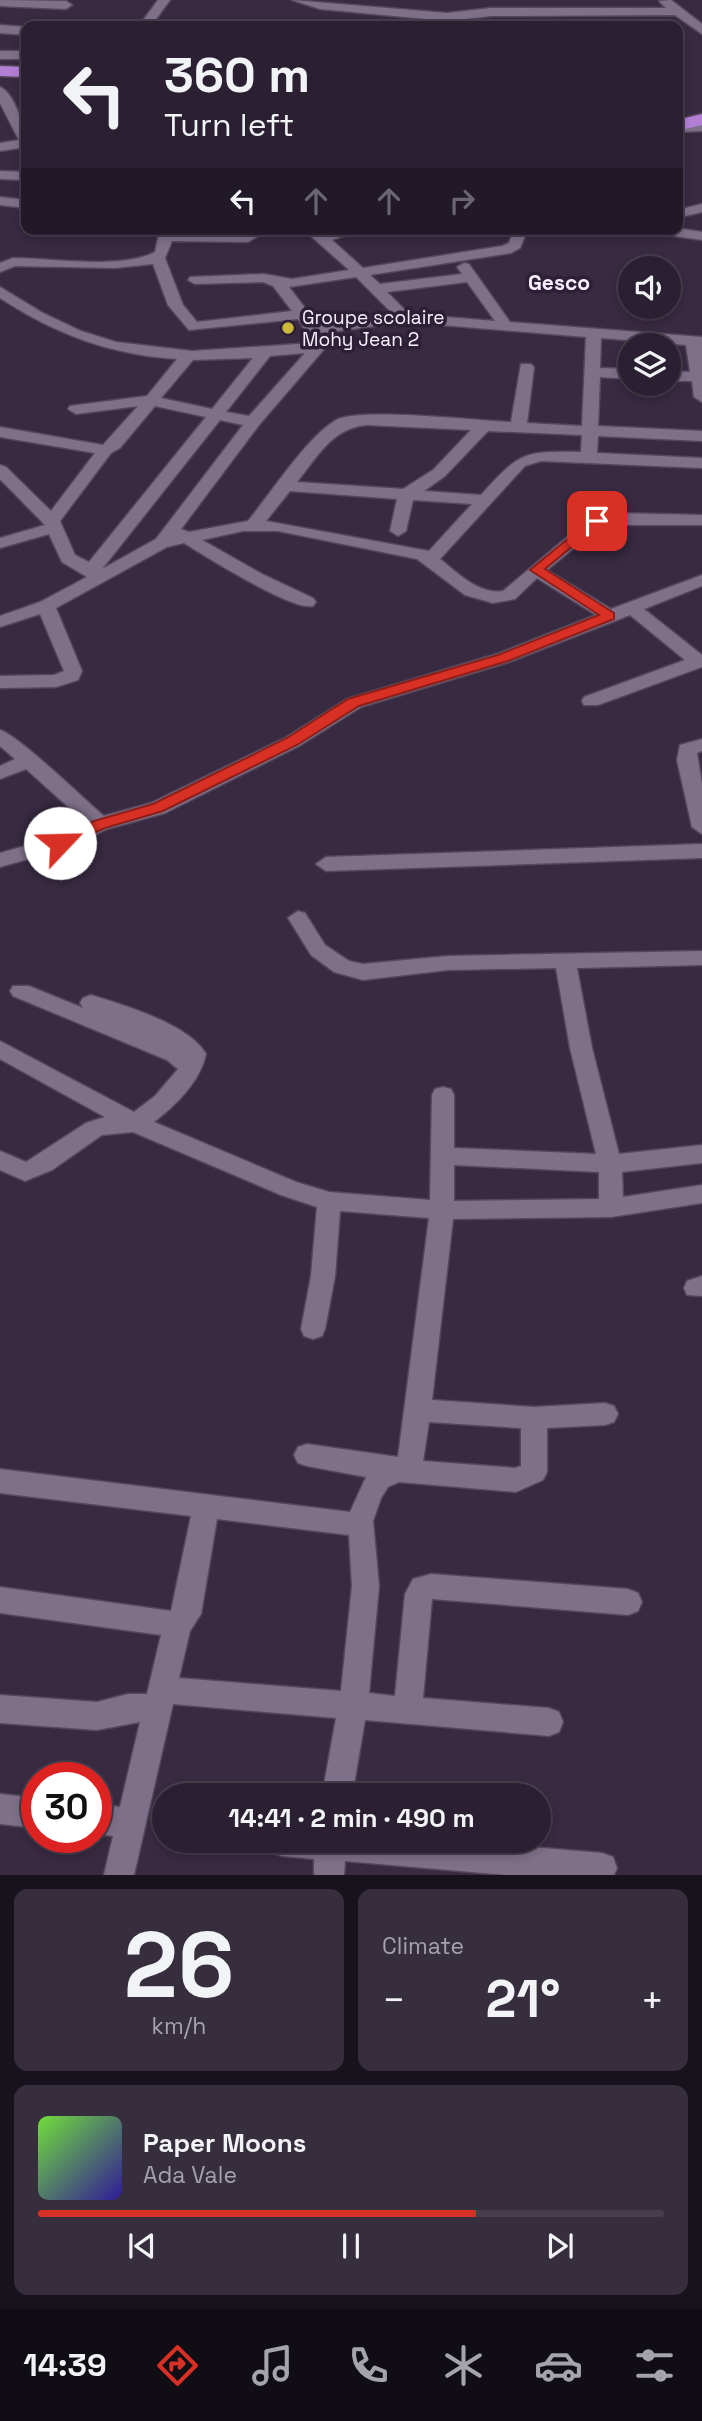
<!DOCTYPE html>
<meta charset="utf-8">
<style>
:root{--surface:#2a2031;--page:#362d3d;--text:#f1f3f6;--muted:#a5a3ab;--line:#463e4d;--accent:#d93025}
body{margin:0;font-family:"Space Grotesk",sans-serif;background:var(--page);color:var(--text);height:100vh;display:flex;flex-direction:column;font-size:26px;white-space:nowrap}
*{box-sizing:border-box;margin:0}
p{font-size:23px;color:var(--muted)}
.icon{flex:none;width:38px;height:38px;fill:none;stroke:currentColor;stroke-width:2;stroke-linecap:round;stroke-linejoin:round}
.map{position:relative;height:1875px;overflow:hidden}
.panel{display:flex;flex-direction:column;gap:14px;padding:14px;background:#17121b;flex:1}
.panel>*{flex:none}
.guide{position:absolute;left:21px;top:21px;width:662px;height:214px;border-radius:14px;box-shadow:0 4px 10px #0003,0 0 0 2px var(--line);background:#2a2031;color:var(--text);overflow:hidden}
.controls{position:absolute;left:618px;top:256px;display:grid;gap:14px}
.controls a{display:grid;place-items:center;width:63px;height:63px;border-radius:50%;background:var(--surface);box-shadow:0 4px 10px #0003,0 0 0 2px var(--line);font-size:35px}
.speed{position:absolute;left:21px;top:1762px;display:flex;gap:14px;font-size:35px;font-weight:700;text-align:center}
.speed>*{display:grid;place-content:center;width:91px;height:91px;border-radius:50%;background:var(--surface);box-shadow:0 4px 10px #0003,0 0 0 2px var(--line);line-height:1}
.speed .limit{border:10px solid #d22;background:#fff;color:#111}
.pin{position:absolute;display:grid;place-items:center;width:60px;height:60px;color:#fff;margin:-30px;border-radius:14px;box-shadow:0 4px 10px #0006}
.me{position:absolute;width:77px;margin:-38px;rotate:66deg;stroke-linejoin:round;filter:drop-shadow(0 0 5px #0008)}
.turn{display:flex;align-items:center;gap:24px;height:147px;padding:0 28px;font-size:32px}
.turn .icon{width:91px;height:91px;stroke-width:2.5}
.turn b{display:block;font-size:49px;line-height:60px}
.lanes{display:flex;align-items:center;height:66px;padding:0 28px;background:#0003;justify-content:center;gap:35px;direction:ltr}
.lanes .off{opacity:.35}
.big{font-size:52px;font-weight:600;line-height:1.1}
.panel .widget{flex:1;display:flex;flex-direction:column;justify-content:center;gap:10px;min-width:0;padding:0 24px;border-radius:14px;background:var(--page)}
.panel .dial{align-items:center;gap:0}
.dial b{font-size:91px;line-height:1}
.song{display:flex;align-items:center;gap:21px}
.cover{width:84px;height:84px;border-radius:10px;background:linear-gradient(135deg,hsl(100 70% 55%),hsl(250 70% 35%))}
.played{height:7px;border-radius:4px;background:linear-gradient(90deg,var(--accent) 70%,var(--line) 70%)}
.keys{display:flex;justify-content:space-around;direction:ltr}
.heat{display:flex;justify-content:space-between;align-items:center;font-size:38px;direction:ltr}
.panel .tiles{flex:1;display:grid;gap:14px;grid-template-columns:1fr 1fr}
.widget:last-child{grid-column:span 2}
.trip{position:absolute;left:152px;top:1783px;width:399px;height:70px;border-radius:35px;background:var(--surface);box-shadow:0 4px 10px #0003,0 0 0 2px var(--line);font-weight:600;line-height:70px;text-align:center}
.tab-bar{display:flex;height:112px;justify-content:space-around;align-items:center;background:#110d14;color:var(--muted)}
.tab-bar .icon{width:49px;height:49px}
.tab-bar .on{color:var(--accent)}
.tab-bar b{font-size:32px;color:var(--text)}
.map>svg:first-child{display:block}
</style>
<div class="map">
<svg width="702" height="1875" viewBox="0 0 702 1875">
<rect width="100%" height="100%" fill="#382a41"/>
<g fill="none" stroke-linecap="round" stroke-linejoin="round">
<!-- minor casing -->
<g stroke="#53475b" stroke-width="3">
<g id="minor">
<polygon points="0,0 66,1 72,5 66,9 0,6"/>
<polygon points="158,0 170,0 151,26 139,26"/>
<polygon points="292,0 447,13 491,8 666,8 659,1 671,0 702,24 702,34 675,15 491,16 447,21 320,9"/>
<polygon points="0,25 26,27 26,35 0,33"/>
<rect x="0" y="51" width="26" height="8"/>
<path d="M0 87C15 93 26 131 26 147L0 151V143L19 140 0 103Z"/>
<polygon points="702,123 702,131 677,132 677,124"/>
<polygon points="0,171 26,172 26,180 0,179"/>
<polygon points="0,197 26,200 26,208 0,205"/>
<polygon points="702,204 702,212 677,218 677,210"/>
<polygon points="677,228 702,232 702,240 653,233 646,229"/>
<path d="M160 229H174L173 233 245 234 253 229H270L248 242 172 241 165 258 183 305 197 322 292 311 273 286 263 282 195 284 188 280 190 277 264 274 292 279 349 270 303 229H319L324 234 340 229H363L332 240 363 268 502 246 509 243 514 229H528L520 248 511 253 370 275 380 284 462 274 457 267 464 263 469 264 510 322 702 337V402L694 397 692 381H668V371L690 372 686 345 601 338 600 368 630 369V379L600 377 598 426 702 431V441L598 436 597 453 702 458V468L541 461 525 466 440 559C458 573 479 595 503 591L591 517 614 513 702 515V525H602L547 570 611 609 702 575V586L644 609 702 655V667L598 705H584L582 701 584 697 685 660 630 615 509 662 361 707 299 746 165 813 107 829 67 848 0 867V853L53 838 86 823 26 769 0 779V766L15 759 0 746V730C18 735 85 800 104 816L151 803 285 738 347 699 497 654 596 615 537 578 515 599 493 603 465 595 417 559 278 531H243L202 540 262 574 313 598 316 602 313 606C292 611 207 557 184 543L167 547 56 608 82 671 78 680 56 687 0 688V676L54 675 64 671 40 614 0 627V616L40 602 87 577 62 562 49 534 0 548V538L45 525 0 479V465L6 467 51 511 95 453 0 437V427L103 445 138 406 76 414 68 409 70 406 147 396 177 359C111 355 55 334 0 298V287L43 313 81 331 116 342 192 351 313 343 298 319 189 330 168 305 153 264 115 268 15 266 0 272V263L13 258C52 258 121 270 155 252ZM356 277 394 315 318 325 289 287ZM467 282 495 321 409 314 387 292ZM405 322 586 337 582 426 527 423 534 367 531 364H521L511 422C480 421 359 407 336 420 307 437 271 493 248 521L189 532 181 529 259 425 326 347 329 344 323 333ZM305 353 249 416 226 412 270 356ZM253 358 212 409 161 398 193 360ZM155 406 206 417 89 562 75 555 60 521 111 453 120 448ZM220 420 243 425 156 539 102 569ZM367 425 471 430 433 470 403 489 297 482C318 456 332 428 367 425ZM488 431 582 435 581 452C523 451 520 452 481 495L424 491 445 476ZM290 491 397 499 390 531 398 536 406 531 413 500 472 504 429 551 266 521Z"/>
<polygon points="702,739 702,751 697,753 702,784 702,834 692,827 677,760 680,745"/>
<polygon points="702,844 702,858 326,871 316,864 326,857"/>
<path d="M298 911 305 913 325 945 349 961 363 964 448 956 702 951V965L577 968 592 1048 619 1154 702 1145V1163L622 1172 623 1197 702 1185V1203L611 1217 453 1219 432 1400 534 1407 605 1403 614 1406 618 1414 614 1422 605 1425 547 1428V1472L543 1480 516 1492 399 1482 388 1487 381 1498 373 1521 379 1586 369 1693 395 1696 405 1594 413 1579 431 1574 628 1589 638 1593 642 1602 638 1611 628 1615 432 1599 423 1698 549 1708 559 1712 563 1722 559 1732 549 1736 365 1720 352 1796H322L336 1718 173 1704 134 1875H104L113 1836 96 1834V1804L120 1807 140 1722 97 1730 0 1723V1695L97 1702 128 1694H147L161 1635 0 1613V1587L171 1611 191 1516 0 1493V1469L350 1512 366 1477 307 1466 298 1463 294 1455 298 1447 307 1444 398 1457 429 1218 340 1211 335 1276 325 1329 322 1336 313 1339 304 1336 301 1329 311 1276 317 1207 281 1195 133 1132 102 1135 52 1170 25 1181 0 1170V1151L26 1162 86 1123 105 1117 0 1059V1041L134 1112 155 1096 178 1069 167 1060 13 996 10 991 13 986H29L83 1008 80 1003 83 998 91 995C123 1005 189 1024 206 1054 200 1082 176 1105 154 1122L296 1182 329 1192 430 1200 432 1095 435 1089 443 1087 451 1089 454 1095V1148L596 1154 570 1048 556 968 448 970 363 980 334 972 311 955 288 918ZM454 1165 599 1172V1199L454 1201ZM429 1422 521 1428V1466L515 1468 423 1461ZM217 1519 349 1535 352 1586 341 1691 179 1678 190 1631 201 1614Z"/>
<polygon points="702,1276 702,1296 687,1295 684,1288 687,1281"/>
<polygon points="0,1794 37,1798 37,1828 0,1824"/>
<polygon points="267,1841 460,1841 602,1853 613,1857 617,1868 614,1875 506,1875 345,1861 344,1875 314,1875 314,1859 282,1856 271,1852"/>
</g>
</g>
<!-- highway casing -->
<g stroke="#53475b" stroke-width="3">
<g id="highway">
<polygon points="0,66 26,67 26,77 0,76"/>
<polygon points="702,114 702,125 677,131 677,120"/>
</g>
</g>
<!-- minor -->
<use href="#minor" fill="#7f708a" fill-rule="evenodd"/>
<!-- highway -->
<use href="#highway" fill="#b27fd4" fill-rule="evenodd"/>
</g>
<!-- route -->
<polygon fill="#d93025" stroke="#8d1f18" stroke-width="2" points="592,519 603,521 545,569 614,613 614,619 508,661 359,706 297,745 163,811 105,828 65,846 54,846 52,843 94,821 153,804 287,738 348,699 498,655 599,615 530,570"/>
<!-- markers -->
<circle fill="#cbb939" stroke="#2d2036" stroke-width="2.5" cx="288" cy="328" r="7"/>
<g text-anchor="middle" stroke-width="7" stroke-linejoin="round" paint-order="stroke">
<!-- far-poi labels -->
<g font-size="19" fill="#f8f0fe" stroke="#2d2036" text-anchor="start">
<text x="302" y="324">Groupe scolaire<tspan x="302" dy="22">Mohy Jean 2</tspan></text>
</g>
<!-- far-neighbourhood labels -->
<g font-size="21" font-weight="bold" fill="#f8f0fe" stroke="#2d2036">
<text x="559" y="290">Gesco</text>
</g>
</g>
</svg>
<div class="controls">
<a><svg class="icon" aria-label="sound" viewBox="0 0 24 24"><path d="M4 9h4l5-4v14l-5-4H4zM17 9q2 3 0 6"/></svg></a>
<a><svg class="icon" aria-label="layers" viewBox="0 0 24 24"><path d="M12 4l9 5-9 5-9-5zM3 14l9 5 9-5"/></svg></a>
</div>
<div class="speed"><div class="limit">30</div></div>
<div class="pin" style="left:597px;top:521px;background:#d93025"><svg class="icon" aria-label="arrive" viewBox="0 0 24 24"><path d="M6 21V4h12l-3 4 3 4H6"/></svg></div>
<svg class="me" style="left:60px;top:843px" viewBox="-20 -20 40 40"><circle r="19" fill="#fff"/><path d="M0-13L10 11 0 6-10 11z" fill="#d93025"/></svg>
<div class="trip">14:41 · 2 min · 490 m</div>
<div class="guide">
<div class="turn"><svg class="icon" aria-label="left" viewBox="0 0 24 24"><path d="M17 20v-9H6M10 6l-5 5 5 5"/></svg><div><b>360 m</b>Turn left</div></div>
<div class="lanes"><svg class="icon" aria-label="left" viewBox="0 0 24 24"><path d="M17 20v-9H6M10 6l-5 5 5 5"/></svg><svg class="icon off" aria-label="ahead" viewBox="0 0 24 24"><path d="M12 20V5M6 11l6-6 6 6"/></svg><svg class="icon off" aria-label="ahead" viewBox="0 0 24 24"><path d="M12 20V5M6 11l6-6 6 6"/></svg><svg class="icon off" aria-label="right" viewBox="0 0 24 24"><path d="M7 20v-9h11M14 6l5 5-5 5"/></svg></div>
</div>
</div>
<section class="panel">
<div class="tiles">
<div class="widget dial"><b>26</b><p>km/h</p></div>
<div class="widget"><p>Climate</p>
<div class="heat"><a>−</a><b class="big">21°</b><a>+</a></div>
</div>
<div class="widget">
<div class="song"><i class="cover"></i><div><b>Paper Moons</b><p>Ada Vale</p></div></div>
<div class="played"></div>
<div class="keys"><svg class="icon" aria-label="previous" viewBox="0 0 24 24"><path d="M18 5L8 12l10 7zM5 5v14"/></svg><svg class="icon" aria-label="pause" viewBox="0 0 24 24"><path d="M8 5v14M16 5v14"/></svg><svg class="icon" aria-label="next" viewBox="0 0 24 24"><path d="M6 5l10 7-10 7zM19 5v14"/></svg></div>
</div>
</div>
</section>
<nav class="tab-bar">
<b>14:39</b>
<svg class="icon on" aria-label="directions" viewBox="0 0 24 24"><path d="M12 3l9 9-9 9-9-9zM9 14v-3h6M13 9l2 2-2 2"/></svg>
<svg class="icon" aria-label="music" viewBox="0 0 24 24"><path d="M9 18V5l10-2v13"/><circle cx="6" cy="18" r="3"/><circle cx="16" cy="16" r="3"/></svg>
<svg class="icon" aria-label="phone" viewBox="0 0 24 24"><path d="M5 4h4l2 5-3 2q2 4 5 5l2-3 5 2v4C11 20 4 13 5 4z"/></svg>
<svg class="icon" aria-label="climate" viewBox="0 0 24 24"><path d="M12 3v18M4 7l16 10M4 17L20 7"/></svg>
<svg class="icon" aria-label="car" viewBox="0 0 24 24"><path d="M5 17H2v-5l4-1 3-4h7l3 4 3 1v5h-3M9 17h6M6 11h13"/><circle cx="7" cy="17" r="2"/><circle cx="17" cy="17" r="2"/></svg>
<svg class="icon" aria-label="filters" viewBox="0 0 24 24"><path d="M4 7h16M4 17h16"/><circle cx="9" cy="7" r="2"/><circle cx="15" cy="17" r="2"/></svg>
</nav>
